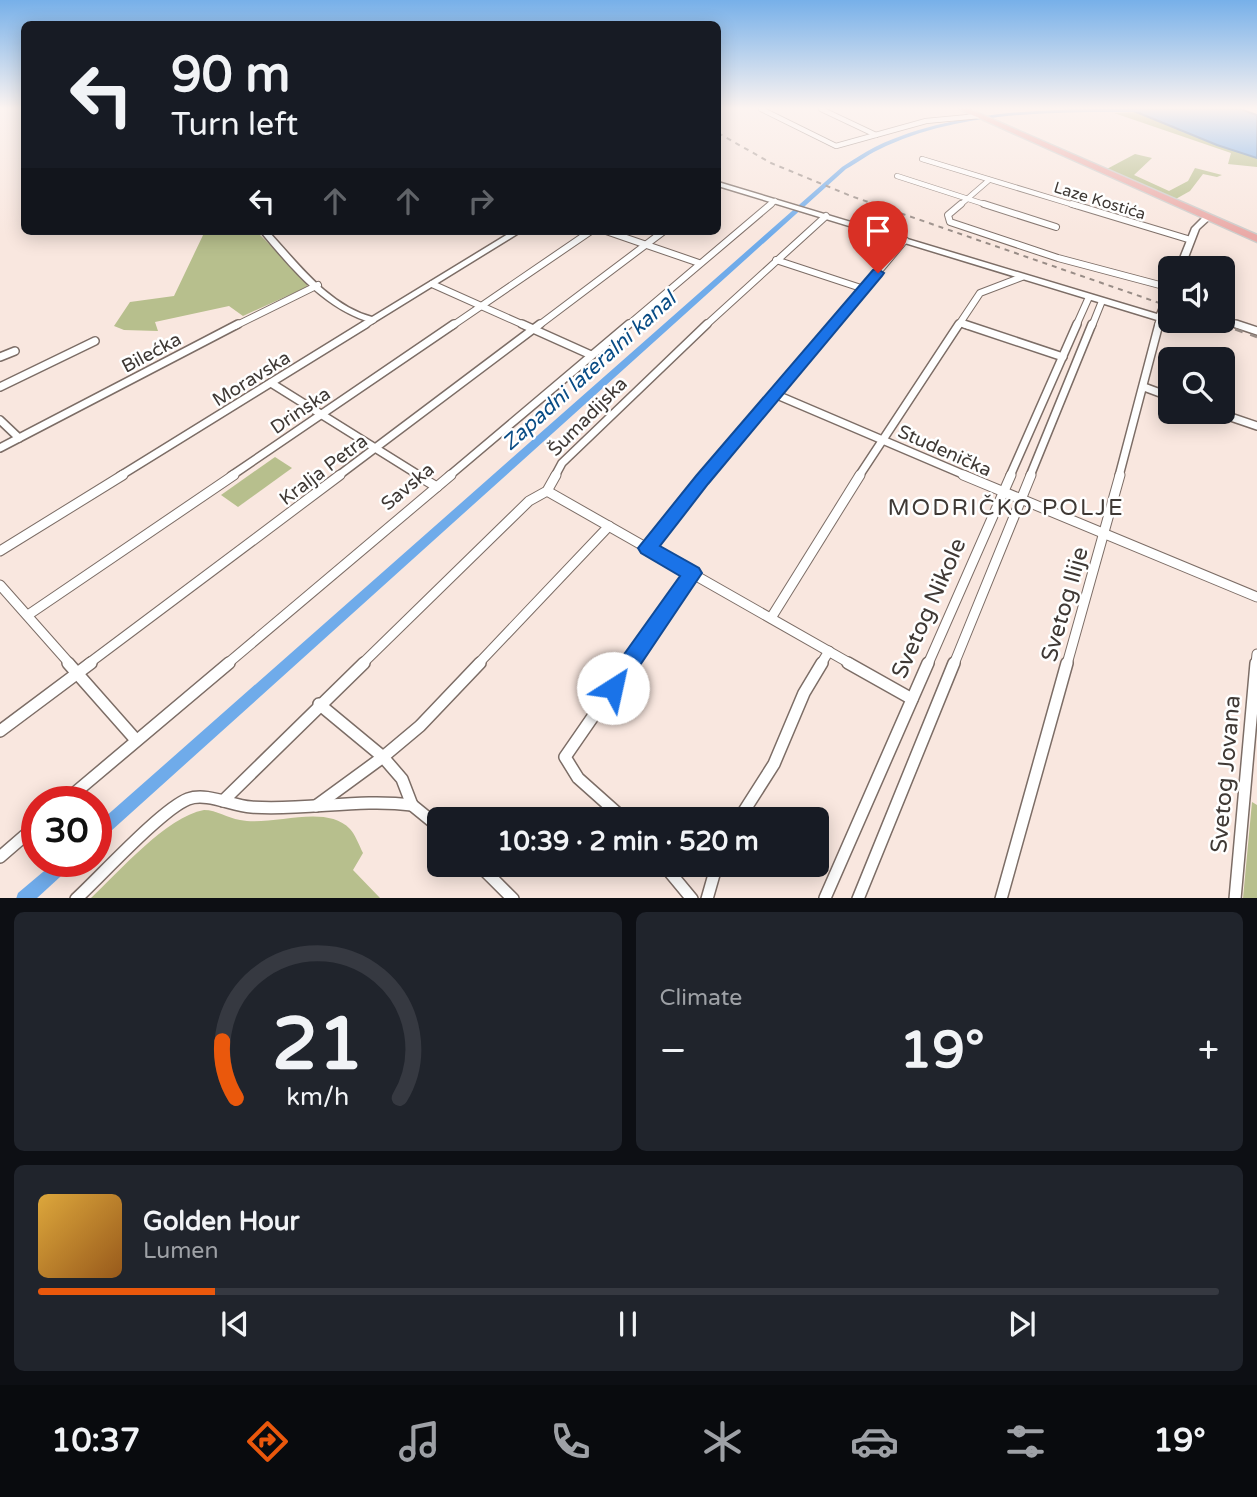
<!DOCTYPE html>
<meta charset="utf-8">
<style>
:root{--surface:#171b24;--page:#20242c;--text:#f1f3f6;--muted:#9ea1a6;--line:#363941;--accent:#ea580c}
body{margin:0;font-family:"Varela Round",sans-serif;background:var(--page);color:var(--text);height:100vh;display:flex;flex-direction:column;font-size:26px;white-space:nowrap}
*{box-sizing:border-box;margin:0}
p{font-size:23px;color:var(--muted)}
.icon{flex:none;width:38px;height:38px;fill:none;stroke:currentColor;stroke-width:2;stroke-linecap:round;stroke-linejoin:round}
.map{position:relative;height:898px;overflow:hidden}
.details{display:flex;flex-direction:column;gap:14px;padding:14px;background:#0d0f14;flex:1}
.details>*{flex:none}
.top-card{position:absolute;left:21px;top:21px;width:700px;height:214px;border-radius:10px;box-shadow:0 4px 18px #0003;background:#171b24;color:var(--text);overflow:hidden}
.controls{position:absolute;left:1158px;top:256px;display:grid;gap:14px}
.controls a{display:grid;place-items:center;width:77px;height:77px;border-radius:10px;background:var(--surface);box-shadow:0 4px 18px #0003;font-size:35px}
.speed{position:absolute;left:21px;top:786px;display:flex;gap:14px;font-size:35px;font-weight:700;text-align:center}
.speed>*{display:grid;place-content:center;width:91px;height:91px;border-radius:50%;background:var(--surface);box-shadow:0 4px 18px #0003;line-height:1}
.speed .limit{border:10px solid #d22;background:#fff;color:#111}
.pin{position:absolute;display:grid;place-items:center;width:60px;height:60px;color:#fff;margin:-72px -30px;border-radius:50% 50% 50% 0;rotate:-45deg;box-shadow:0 0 7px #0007}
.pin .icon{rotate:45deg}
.me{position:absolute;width:77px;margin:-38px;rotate:35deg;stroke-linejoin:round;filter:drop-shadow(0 0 5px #0008)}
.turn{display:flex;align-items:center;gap:24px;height:147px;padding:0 35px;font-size:32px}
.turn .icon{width:91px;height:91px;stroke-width:2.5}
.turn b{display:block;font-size:49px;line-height:60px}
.lanes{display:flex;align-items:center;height:66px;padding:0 35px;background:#0003;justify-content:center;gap:35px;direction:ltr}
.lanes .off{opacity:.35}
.big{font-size:52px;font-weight:700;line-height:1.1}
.details .card{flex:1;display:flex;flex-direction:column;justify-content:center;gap:10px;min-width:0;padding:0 24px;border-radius:10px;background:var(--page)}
.details .dial{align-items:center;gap:0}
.dial svg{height:182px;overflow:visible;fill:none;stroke:var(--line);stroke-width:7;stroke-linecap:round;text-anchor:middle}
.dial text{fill:var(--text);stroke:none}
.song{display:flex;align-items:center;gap:21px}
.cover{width:84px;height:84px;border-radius:10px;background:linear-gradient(135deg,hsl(40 70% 55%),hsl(30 70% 35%))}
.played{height:7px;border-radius:4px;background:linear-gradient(90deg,var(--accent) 15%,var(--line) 15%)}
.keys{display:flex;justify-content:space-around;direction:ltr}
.heat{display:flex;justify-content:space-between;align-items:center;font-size:38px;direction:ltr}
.details .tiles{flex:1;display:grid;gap:14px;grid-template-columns:1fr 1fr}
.card:last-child{grid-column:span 2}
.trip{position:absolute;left:427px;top:807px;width:402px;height:70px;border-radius:10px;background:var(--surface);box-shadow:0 4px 18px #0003;font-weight:700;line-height:70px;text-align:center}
.tabs{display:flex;height:112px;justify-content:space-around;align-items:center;background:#090b0e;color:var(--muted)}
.tabs .icon{width:49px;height:49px}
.tabs .selected{color:var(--accent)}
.tabs b{font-size:32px;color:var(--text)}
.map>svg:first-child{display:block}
</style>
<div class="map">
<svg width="1257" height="899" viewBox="0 0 1257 899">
<rect width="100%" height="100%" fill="#f9e7df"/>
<!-- green -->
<g fill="#b7bf8d">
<polygon points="1139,112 1217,145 1257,158 1257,167 1228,164 1231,153 1114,113"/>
<polygon points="1135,154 1152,158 1134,175 1169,191 1188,181 1195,168 1222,175 1217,177 1203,174 1190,191 1174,200 1105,170"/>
<polygon points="205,231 256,231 307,281 307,287 243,316 229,306 155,322 158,331 124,330 114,326 130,302 174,296"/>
<polygon points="275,457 292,468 238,507 221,495"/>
<polygon points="1252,802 1257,805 1257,898 1243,898"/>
<path d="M204 810C217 810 227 818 240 820 272 827 325 803 350 829 355 834 359 845 363 853L353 870 380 898H91C119 872 166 817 204 810Z"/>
</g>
<!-- water -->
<polygon fill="#6fabea" stroke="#6189b4" stroke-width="2" points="1129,109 1240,109 1257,115 1257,158 1217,145"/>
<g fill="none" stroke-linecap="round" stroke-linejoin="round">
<!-- canal -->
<g fill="#6fabea" fill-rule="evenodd">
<path d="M1099 109H1144L1146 110 1143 112C1055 112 959 110 878 150 867 155 857 163 846 169L101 840 96 842V825L842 167C853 160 863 153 875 147 944 114 1024 110 1099 109Z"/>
<polygon points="56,861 75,861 72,866 36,899 16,899 18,893"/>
</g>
<!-- minor-far4 casing -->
<g stroke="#7c6d66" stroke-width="6">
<g id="minor-far4">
<polyline points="761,109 836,146 926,121 979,116"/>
<polyline points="821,109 876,135"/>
<polyline points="922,159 1077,206"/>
<polyline points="897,176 990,206"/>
<polyline points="769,206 775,201"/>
<polyline points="959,206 989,180"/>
</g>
</g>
<!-- minor-far3 casing -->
<g stroke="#7c6d66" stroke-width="8">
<g id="minor-far3">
<polyline points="961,204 948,215 950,222 1058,258 1171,288"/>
<polyline points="984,204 1056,227"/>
<polyline points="1072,204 1191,240"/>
<polyline points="606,231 699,263"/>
<polyline points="776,260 864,289"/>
<polyline points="432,284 526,326"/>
<polyline points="1223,320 1242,326"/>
<polyline points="960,323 969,326"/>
<polyline points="235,326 318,285"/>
<polyline points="363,326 373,320"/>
<polyline points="452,326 591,231"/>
<polyline points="538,326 664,231"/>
<polyline points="627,326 771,204"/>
<polyline points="705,326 826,216"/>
<polyline points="833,326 905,240"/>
<polyline points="958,326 980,293 1022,277"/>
<polyline points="1076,326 1089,297"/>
<polyline points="1092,326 1102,301"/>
<polyline points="1158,326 1160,318"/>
</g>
</g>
<!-- minor-far2 casing -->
<g stroke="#7c6d66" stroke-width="10">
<g id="minor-far2">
<polyline points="522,324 591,355"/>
<polyline points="964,324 1063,357"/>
<polyline points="1236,324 1257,331"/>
<polyline points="0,357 15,351"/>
<polyline points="271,383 420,476"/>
<polyline points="0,387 95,341"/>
<polyline points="1144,387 1171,397"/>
<polyline points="777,395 967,476"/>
<polyline points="1213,411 1257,426"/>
<polyline points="0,420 19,438"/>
<polyline points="0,448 238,324"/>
<polyline points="120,476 366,324"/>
<polyline points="231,476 454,324"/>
<polyline points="338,476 540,324"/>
<polyline points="449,476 629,324"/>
<polyline points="555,476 562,463 707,324"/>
<polyline points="705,476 835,324"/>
<polyline points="859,476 959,324"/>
<polyline points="1010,476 1077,324"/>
<polyline points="1030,476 1092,324"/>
<polyline points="1119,476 1159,324"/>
</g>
</g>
<!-- minor-far1 casing -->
<g stroke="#7c6d66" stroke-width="11">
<g id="minor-far1">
<polyline points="417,475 437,487"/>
<polyline points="963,475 1257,597"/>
<polyline points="547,491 851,664"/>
<polyline points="647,548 706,475"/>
<polyline points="0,551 123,475"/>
<polyline points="0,585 70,664"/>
<polyline points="28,615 234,475"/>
<polyline points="771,618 860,475"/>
<polyline points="88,664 340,475"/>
<polyline points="227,664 451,475"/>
<polyline points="362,664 529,501 547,491 556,475"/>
<polyline points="478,664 609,526"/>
<polyline points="629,664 692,573"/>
<polyline points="821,664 829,651"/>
<polyline points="928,664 1011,475"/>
<polyline points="954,664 1031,475"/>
<polyline points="1067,664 1120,475"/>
<polyline points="1256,664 1257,654"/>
</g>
</g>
<!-- minor casing -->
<g stroke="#7c6d66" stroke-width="14">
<g id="minor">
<polyline points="68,663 136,740"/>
<polyline points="848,663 912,699"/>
<polyline points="319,704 383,757 420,726 480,663"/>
<polyline points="0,731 91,663"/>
<polyline points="223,801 364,663"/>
<polyline points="64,802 229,663"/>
<polyline points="412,805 439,827"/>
<polyline points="316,806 383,757 402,779 412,805"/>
<polyline points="624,819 578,778 565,757 630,663"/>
<polyline points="739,819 774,764 804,693 822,663"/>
<polyline points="0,857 37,825"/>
<polyline points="478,864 513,899"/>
<polyline points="663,864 692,899"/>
<polyline points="825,898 928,663"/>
<path d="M76 899C100 877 162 809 188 799 207 792 232 806 251 807 305 811 359 798 412 805"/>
<polyline points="707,899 717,864"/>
<polyline points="858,899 954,663"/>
<polyline points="1001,899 1067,663"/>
<polyline points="1235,899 1256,663"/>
</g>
</g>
<!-- tertiary casing -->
<g stroke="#7c6d66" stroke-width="3">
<g id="tertiary">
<polygon points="718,182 1157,314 1167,291 1171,289 1171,302 1163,320 1157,320 718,186"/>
<polygon points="1204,216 1211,218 1199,229 1184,268 1176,268 1192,228"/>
<path d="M260 231H268C298 263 328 305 372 317L513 231H522L373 323C325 310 291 268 260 231Z"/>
</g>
</g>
<!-- primary casing -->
<g stroke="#cdccca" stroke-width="3">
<polygon id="primary" points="959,109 969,109 1257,235 1257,242"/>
</g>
<!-- minor-far4 -->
<use href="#minor-far4" stroke="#fff" stroke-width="4.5"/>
<!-- minor-far3 -->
<use href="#minor-far3" stroke="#fff" stroke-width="6"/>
<!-- minor-far2 -->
<use href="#minor-far2" stroke="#fff" stroke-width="7"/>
<!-- minor-far1 -->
<use href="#minor-far1" stroke="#fff" stroke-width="9"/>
<!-- minor -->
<use href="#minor" stroke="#fff" stroke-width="11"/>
<!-- tertiary -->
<use href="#tertiary" fill="#fff" fill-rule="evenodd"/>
<!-- primary -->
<use href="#primary" fill="#eaaaa7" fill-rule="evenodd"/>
<!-- rail-far1 -->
<g stroke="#988c86" stroke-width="2" stroke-dasharray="5 5" stroke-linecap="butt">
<polyline points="718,133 771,163 851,196 1171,307"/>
<polyline points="1208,320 1225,326"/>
</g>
<!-- rail -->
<polyline stroke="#988c86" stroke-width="2.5" stroke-dasharray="8 8" stroke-linecap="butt" points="1220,324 1257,337"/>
</g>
<!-- sky -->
<linearGradient id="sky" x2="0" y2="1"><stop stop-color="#77b0e9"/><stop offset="0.46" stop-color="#fcf4f1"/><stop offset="1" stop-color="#fcf4f1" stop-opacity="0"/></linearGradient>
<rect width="1257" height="235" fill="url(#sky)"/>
<!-- route -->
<polygon fill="#1a73e8" stroke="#114b97" stroke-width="2" points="878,269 884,273 882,276 708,484 660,546 699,568 702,573 620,695 613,698 605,695 602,688 605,681 680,576 641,553 638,548 696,476 873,270"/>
<g text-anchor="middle" stroke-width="5" stroke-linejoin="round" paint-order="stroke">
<!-- far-street labels -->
<g font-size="16" fill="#3f3935" stroke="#fff">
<text transform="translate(1100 200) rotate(17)" y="6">Laze Kostića</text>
</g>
<!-- street labels -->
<g font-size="19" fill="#3f3935" stroke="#fff">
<text transform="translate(151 352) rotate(-28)" y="7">Bilećka</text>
<text transform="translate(251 378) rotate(-32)" y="7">Moravska</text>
<text transform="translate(300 410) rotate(-34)" y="7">Drinska</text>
<text transform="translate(587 416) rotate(-45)" y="7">Šumadijska</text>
<text transform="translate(945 450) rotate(24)" y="7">Studenička</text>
<text transform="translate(323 469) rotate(-37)" y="7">Kralja Petra</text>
<text transform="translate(407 486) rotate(-40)" y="7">Savska</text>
</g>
<!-- water labels -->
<g font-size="21" font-style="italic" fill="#094c85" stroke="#fff">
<text transform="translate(589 371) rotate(-42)" y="7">Zapadni lateralni kanal</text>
</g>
<!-- quarter labels -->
<g font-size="23" letter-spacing="2" fill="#3f3935" stroke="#fff">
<text x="1006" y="515">MODRIČKO POLJE</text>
</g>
<!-- near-street labels -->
<g font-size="23" fill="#3f3935" stroke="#fff">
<text transform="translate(1064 604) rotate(-74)" y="8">Svetog Ilije</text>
<text transform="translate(928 608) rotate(-66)" y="8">Svetog Nikole</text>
<text transform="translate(1225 774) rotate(-85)" y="8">Svetog Jovana</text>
</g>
</g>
</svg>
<div class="controls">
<a><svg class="icon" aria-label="sound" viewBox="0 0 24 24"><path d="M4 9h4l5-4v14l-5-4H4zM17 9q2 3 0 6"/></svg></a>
<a><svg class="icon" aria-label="search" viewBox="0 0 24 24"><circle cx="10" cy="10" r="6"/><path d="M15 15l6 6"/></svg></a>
</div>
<div class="speed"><div class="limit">30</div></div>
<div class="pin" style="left:878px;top:273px;background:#d93025"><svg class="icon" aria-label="arrive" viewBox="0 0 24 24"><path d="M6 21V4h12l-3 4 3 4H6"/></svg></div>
<svg class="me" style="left:613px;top:688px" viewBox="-20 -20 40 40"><circle r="19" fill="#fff"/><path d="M0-13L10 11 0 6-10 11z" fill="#1a73e8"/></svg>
<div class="trip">10:39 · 2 min · 520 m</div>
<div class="top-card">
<div class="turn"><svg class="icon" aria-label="left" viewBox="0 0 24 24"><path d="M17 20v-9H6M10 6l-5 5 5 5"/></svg><div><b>90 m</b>Turn left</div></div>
<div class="lanes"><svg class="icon" aria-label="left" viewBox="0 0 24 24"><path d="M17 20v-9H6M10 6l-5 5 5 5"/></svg><svg class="icon off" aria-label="ahead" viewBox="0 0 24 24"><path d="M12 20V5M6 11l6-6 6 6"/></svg><svg class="icon off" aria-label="ahead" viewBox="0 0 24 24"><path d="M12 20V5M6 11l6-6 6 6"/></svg><svg class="icon off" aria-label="right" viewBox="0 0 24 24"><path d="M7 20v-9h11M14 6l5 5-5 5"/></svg></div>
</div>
</div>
<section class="details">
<div class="tiles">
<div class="card dial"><svg viewBox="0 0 100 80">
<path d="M14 69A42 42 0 1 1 86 69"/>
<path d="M14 69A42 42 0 0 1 8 44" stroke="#ea580c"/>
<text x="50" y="56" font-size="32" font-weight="700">21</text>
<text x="50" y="72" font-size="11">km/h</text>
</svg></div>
<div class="card"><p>Climate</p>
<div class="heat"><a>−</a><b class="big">19°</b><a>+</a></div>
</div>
<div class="card">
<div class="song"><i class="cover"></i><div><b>Golden Hour</b><p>Lumen</p></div></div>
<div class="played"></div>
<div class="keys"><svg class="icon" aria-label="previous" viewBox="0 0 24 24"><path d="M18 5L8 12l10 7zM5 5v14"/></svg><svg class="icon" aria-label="pause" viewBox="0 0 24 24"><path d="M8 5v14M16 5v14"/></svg><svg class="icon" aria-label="next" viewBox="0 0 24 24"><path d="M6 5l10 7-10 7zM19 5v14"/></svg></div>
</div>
</div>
</section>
<nav class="tabs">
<b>10:37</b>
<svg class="icon selected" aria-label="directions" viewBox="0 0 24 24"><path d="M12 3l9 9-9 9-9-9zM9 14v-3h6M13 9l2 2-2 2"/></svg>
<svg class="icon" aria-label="music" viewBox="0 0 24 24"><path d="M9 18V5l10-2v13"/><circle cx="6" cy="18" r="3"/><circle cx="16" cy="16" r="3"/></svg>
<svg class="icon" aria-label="phone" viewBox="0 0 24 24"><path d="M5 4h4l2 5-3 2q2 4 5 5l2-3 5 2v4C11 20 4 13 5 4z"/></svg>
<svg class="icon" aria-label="climate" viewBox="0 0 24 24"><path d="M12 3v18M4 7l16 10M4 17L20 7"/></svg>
<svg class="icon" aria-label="car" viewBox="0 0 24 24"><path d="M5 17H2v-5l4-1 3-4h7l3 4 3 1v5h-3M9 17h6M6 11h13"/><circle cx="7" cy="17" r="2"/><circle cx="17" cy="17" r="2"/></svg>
<svg class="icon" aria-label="filters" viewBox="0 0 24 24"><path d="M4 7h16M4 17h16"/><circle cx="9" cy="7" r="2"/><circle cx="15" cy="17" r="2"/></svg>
<b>19°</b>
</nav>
